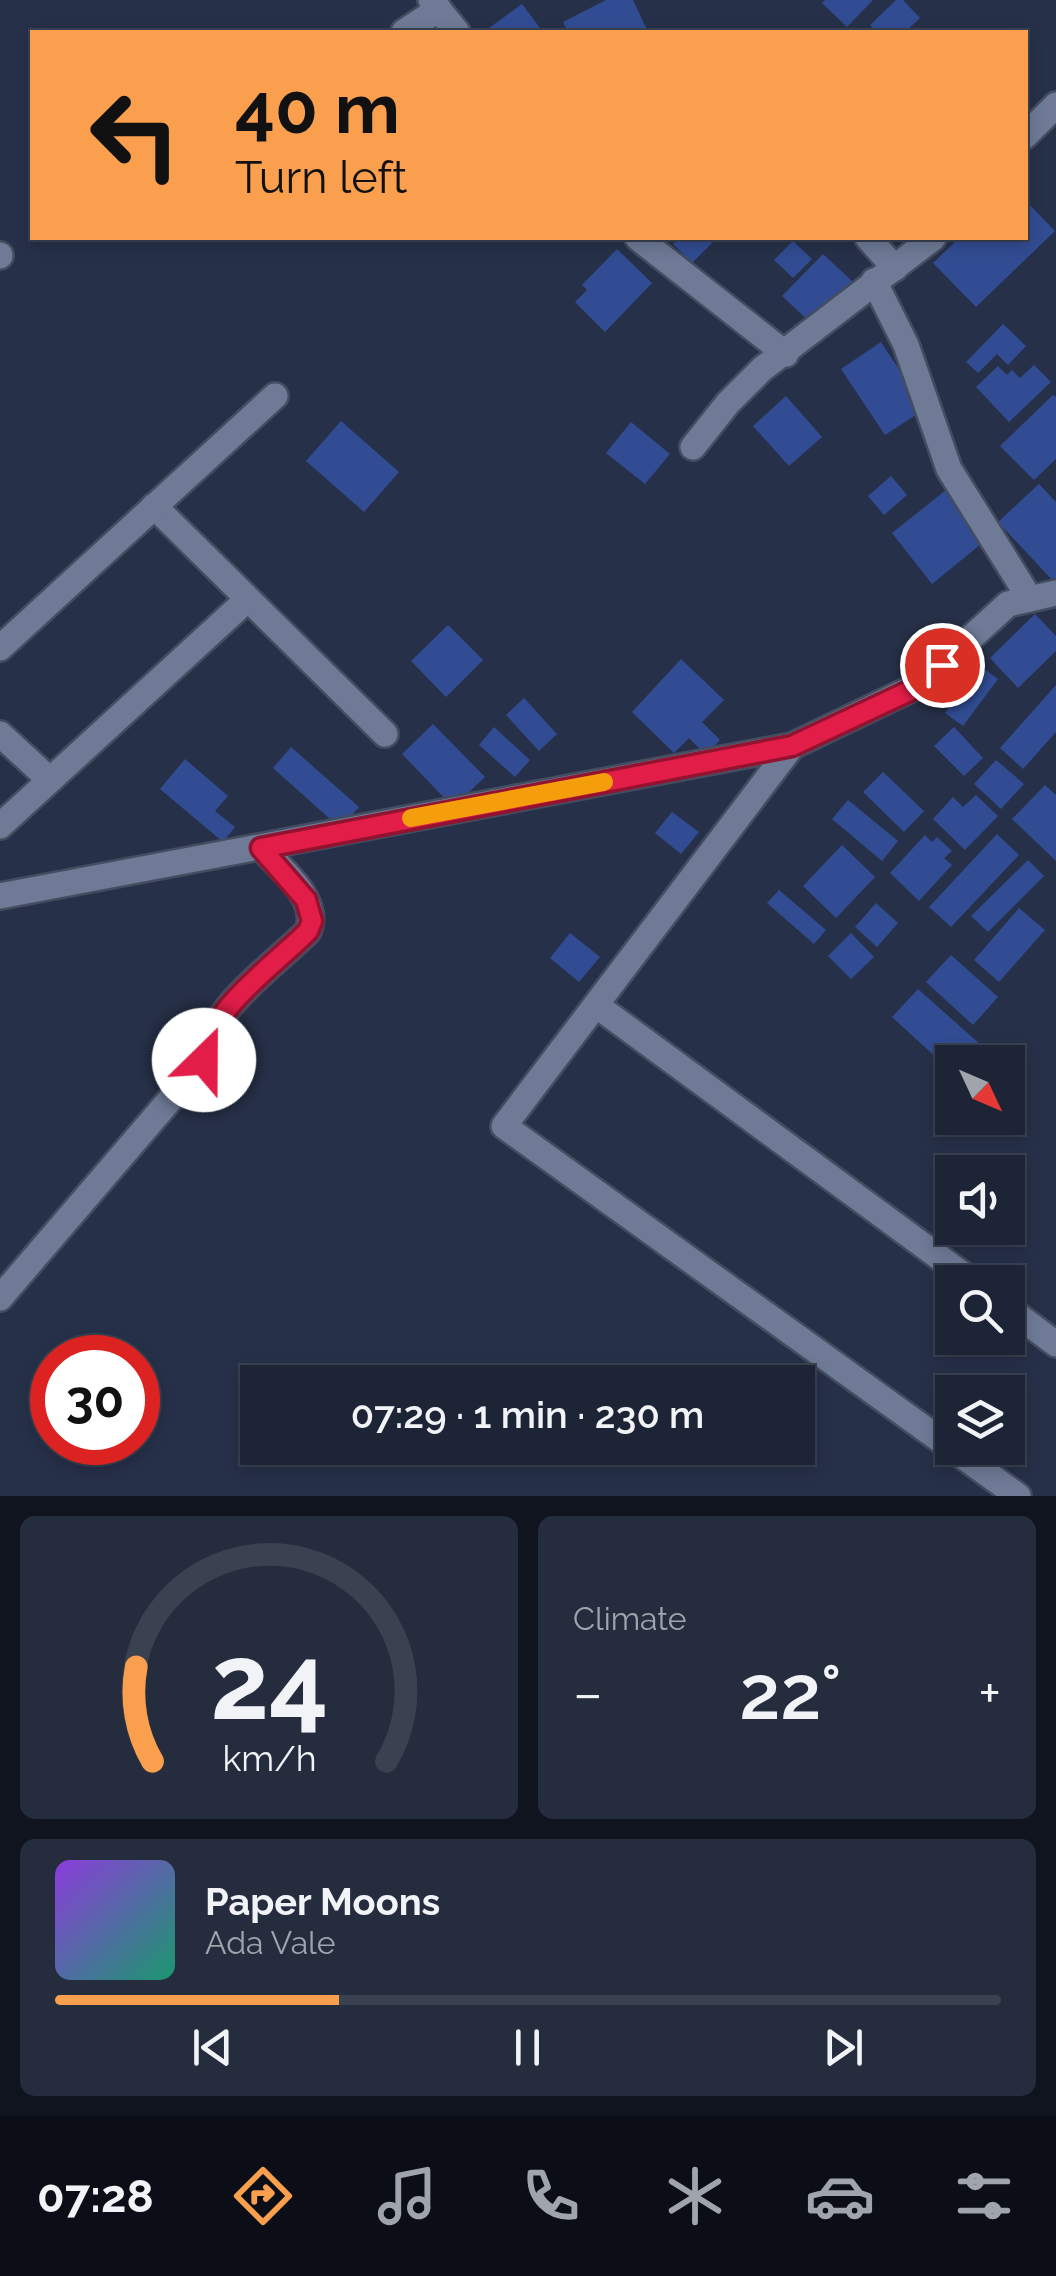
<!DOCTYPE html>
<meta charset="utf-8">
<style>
:root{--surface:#1c2436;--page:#252c3e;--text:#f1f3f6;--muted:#a0a4ad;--line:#3a4151;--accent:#f99f4d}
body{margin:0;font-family:Raleway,sans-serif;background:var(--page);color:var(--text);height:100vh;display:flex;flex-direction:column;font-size:38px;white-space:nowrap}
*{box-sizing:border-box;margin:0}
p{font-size:32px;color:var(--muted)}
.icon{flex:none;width:55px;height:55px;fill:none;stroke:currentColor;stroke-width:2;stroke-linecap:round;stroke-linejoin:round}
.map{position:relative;height:1496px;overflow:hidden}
.drawer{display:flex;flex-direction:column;gap:20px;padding:20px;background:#0f141e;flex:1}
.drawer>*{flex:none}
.hud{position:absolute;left:30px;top:30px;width:998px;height:210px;border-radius:0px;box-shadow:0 5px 15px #0003,0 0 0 2px var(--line);background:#f99f4d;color:#111;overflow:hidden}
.needle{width:65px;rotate:134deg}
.controls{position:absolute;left:935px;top:1045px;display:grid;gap:20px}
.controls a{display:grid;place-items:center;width:90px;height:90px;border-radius:0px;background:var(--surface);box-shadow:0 5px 15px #0003,0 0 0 2px var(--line);font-size:50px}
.speed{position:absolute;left:30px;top:1335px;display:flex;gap:20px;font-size:50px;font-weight:700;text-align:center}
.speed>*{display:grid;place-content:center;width:130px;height:130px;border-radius:50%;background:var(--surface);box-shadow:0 5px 15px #0003,0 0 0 2px var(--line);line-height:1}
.speed .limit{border:15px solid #d22;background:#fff;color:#111}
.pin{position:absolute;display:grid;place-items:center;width:85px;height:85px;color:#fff;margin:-42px;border:5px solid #fff;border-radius:50%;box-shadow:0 2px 10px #0007}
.me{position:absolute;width:110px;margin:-55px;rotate:23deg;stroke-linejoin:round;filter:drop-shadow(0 0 8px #0008)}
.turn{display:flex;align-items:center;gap:35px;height:210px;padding:0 40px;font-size:45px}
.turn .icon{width:130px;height:130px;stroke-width:2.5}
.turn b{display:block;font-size:70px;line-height:85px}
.big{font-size:75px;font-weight:600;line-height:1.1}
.drawer .widget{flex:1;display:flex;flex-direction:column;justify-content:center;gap:15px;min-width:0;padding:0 35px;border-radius:15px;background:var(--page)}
.drawer .dial{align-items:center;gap:0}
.dial svg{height:260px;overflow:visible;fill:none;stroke:var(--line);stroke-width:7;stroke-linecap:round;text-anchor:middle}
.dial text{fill:var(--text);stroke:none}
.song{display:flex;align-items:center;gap:30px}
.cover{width:120px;height:120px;border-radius:15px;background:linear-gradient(135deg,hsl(270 70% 55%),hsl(160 70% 35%))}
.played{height:10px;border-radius:5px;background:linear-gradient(90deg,var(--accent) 30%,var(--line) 30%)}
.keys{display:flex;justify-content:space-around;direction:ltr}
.heat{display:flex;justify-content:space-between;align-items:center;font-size:55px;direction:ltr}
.drawer .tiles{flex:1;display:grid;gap:20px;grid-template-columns:1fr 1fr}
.widget:last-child{grid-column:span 2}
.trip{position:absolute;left:240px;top:1365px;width:575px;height:100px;border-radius:0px;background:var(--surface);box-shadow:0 5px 15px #0003,0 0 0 2px var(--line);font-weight:600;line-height:100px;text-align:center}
.menu{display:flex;height:160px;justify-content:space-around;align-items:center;background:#0b0e16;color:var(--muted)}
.menu .icon{width:70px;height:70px}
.menu .selected{color:var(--accent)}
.menu b{font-size:45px;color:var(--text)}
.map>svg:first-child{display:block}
</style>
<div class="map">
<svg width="1056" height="1496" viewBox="0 0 1056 1496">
<rect width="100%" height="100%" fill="#263048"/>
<!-- building -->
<g fill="#314c92">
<polygon points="606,0 633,0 648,32 568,32 563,22"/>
<polygon points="825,0 873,0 847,27 822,3"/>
<polygon points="896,0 903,0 920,18 905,32 877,32 870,25"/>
<polygon points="522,4 543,32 492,32 489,28"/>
<polygon points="1025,200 1055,231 976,307 933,263 959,238 1025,238"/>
<polygon points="679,238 717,238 692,263 673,244"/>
<polygon points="793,241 812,259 793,278 774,260"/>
<polygon points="617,249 652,283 605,332 575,302 587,290 582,285"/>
<polygon points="823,254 854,283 812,324 782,296"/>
<polygon points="1003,324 1026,346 1008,365 997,354 978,373 966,362"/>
<polygon points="881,342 925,409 885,435 841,369"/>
<polygon points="1034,365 1051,382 1009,422 976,387 998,366 1007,375 1012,370 1020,378"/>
<polygon points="1053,395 1056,397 1056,459 1034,480 1000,446"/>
<polygon points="786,396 822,437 789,466 753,426"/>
<polygon points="341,421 399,472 364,512 306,461"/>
<polygon points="631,422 670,454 645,484 606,453"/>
<polygon points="891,476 907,495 884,515 868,496"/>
<polygon points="1039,484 1056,502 1056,584 998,522"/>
<polygon points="946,490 986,540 932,584 892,533"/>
<polygon points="1035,614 1056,636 1056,651 1018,688 990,658"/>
<polygon points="448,625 483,660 446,697 411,661"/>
<polygon points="681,659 724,700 702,722 720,740 706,755 689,738 674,753 632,712"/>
<polygon points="980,666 998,679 963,726 945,713"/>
<polygon points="1056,685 1056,732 1023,769 1000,748"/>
<polygon points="524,698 557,734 539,751 506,715"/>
<polygon points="433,724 485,777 453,807 402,754"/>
<polygon points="494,727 530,760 515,777 479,745"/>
<polygon points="954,727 983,758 964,776 934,746"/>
<polygon points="291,747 359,807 340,828 273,768"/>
<polygon points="185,759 228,796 215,811 235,827 223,842 160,789"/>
<polygon points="996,760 1024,784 1001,809 974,784"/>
<polygon points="883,772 924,811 904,832 863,792"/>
<polygon points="1045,785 1056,795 1056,861 1012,819"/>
<polygon points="976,795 998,816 965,850 933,819 953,797 963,807"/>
<polygon points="848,800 898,841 882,861 832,819"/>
<polygon points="672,812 699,832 681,854 655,833"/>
<polygon points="997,834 1019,855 951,927 929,907"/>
<polygon points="925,835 932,842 937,837 952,851 944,858 952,865 919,901 890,873"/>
<polygon points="842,845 875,877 836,918 803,886"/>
<polygon points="1028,860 1044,876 988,932 971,916"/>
<polygon points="779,890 826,930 814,944 767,903"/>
<polygon points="876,903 898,923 877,947 855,927"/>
<polygon points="1019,908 1045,930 999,982 974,960"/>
<polygon points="570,933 600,957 579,982 550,958"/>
<polygon points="851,933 874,957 851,979 828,956"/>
<polygon points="951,955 998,997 973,1025 926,982"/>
<polygon points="918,989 1000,1062 952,1062 952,1072 892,1017"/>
</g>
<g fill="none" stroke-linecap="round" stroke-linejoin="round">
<!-- minor casing -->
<g stroke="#444c60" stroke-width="30">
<g id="minor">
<polyline points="431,0 457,32"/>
<polyline points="404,32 439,9"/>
<polyline points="1025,136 1056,105"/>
<polyline points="638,238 786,354"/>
<polyline points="868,238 895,268"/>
<polyline points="0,255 0,256"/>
<polyline points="874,281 906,345 949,469 1030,599"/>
<polyline points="693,447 728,403 762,369 933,238"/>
<polyline points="154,506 385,734"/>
<polyline points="0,648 275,396"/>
<polyline points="0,734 50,780"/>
<polyline points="792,746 504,1126 1018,1496"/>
<polyline points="0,826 248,599"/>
<polyline points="0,896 792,746 919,685 1008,604 1056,593"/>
<polyline points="596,1005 973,1282"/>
<path d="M0 1298 204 1060C208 1009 274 966 308 931 321 899 280 869 261 847"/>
<polyline points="1008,1308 1056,1344"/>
</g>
</g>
<!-- minor -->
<use href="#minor" stroke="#6e7a96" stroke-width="25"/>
</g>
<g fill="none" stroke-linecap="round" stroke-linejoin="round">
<!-- route casing -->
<g stroke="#92132f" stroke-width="25">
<path id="route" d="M204 1060C207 1010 275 965 308 931L312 921 306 900 261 848 792 746 920 686 942 665"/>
</g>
<!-- route -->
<use href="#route" stroke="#e11d48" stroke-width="18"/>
<!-- slow -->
<polyline stroke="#f59e0b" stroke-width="18" points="411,818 604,782"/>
</g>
</svg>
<div class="controls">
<a><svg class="needle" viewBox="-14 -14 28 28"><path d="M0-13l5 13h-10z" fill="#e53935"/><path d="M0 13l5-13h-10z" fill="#a0a4ad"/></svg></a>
<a><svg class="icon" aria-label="sound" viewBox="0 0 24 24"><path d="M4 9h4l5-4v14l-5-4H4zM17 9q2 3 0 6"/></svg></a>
<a><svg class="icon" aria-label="search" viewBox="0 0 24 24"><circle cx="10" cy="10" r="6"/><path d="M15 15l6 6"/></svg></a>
<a><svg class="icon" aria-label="layers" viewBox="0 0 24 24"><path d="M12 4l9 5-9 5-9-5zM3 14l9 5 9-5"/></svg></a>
</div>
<div class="speed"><div class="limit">30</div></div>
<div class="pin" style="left:942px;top:665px;background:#d93025"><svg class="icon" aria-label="arrive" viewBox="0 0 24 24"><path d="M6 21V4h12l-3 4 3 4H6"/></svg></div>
<svg class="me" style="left:204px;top:1060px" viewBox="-20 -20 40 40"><circle r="19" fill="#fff"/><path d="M0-13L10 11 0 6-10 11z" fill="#e11d48"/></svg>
<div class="trip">07:29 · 1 min · 230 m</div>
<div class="hud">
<div class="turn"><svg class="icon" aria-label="left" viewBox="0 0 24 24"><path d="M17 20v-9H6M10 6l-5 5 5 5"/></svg><div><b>40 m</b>Turn left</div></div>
</div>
</div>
<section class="drawer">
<div class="tiles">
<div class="widget dial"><svg viewBox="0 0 100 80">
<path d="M14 69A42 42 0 1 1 86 69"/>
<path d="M14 69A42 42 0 0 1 9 40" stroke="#f99f4d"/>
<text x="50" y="56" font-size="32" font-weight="700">24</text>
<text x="50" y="72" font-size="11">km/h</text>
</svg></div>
<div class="widget"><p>Climate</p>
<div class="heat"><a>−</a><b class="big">22°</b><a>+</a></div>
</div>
<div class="widget">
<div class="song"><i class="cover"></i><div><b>Paper Moons</b><p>Ada Vale</p></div></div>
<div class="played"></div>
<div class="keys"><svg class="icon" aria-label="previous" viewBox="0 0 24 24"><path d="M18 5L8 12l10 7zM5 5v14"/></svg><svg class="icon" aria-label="pause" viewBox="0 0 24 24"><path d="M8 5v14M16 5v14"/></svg><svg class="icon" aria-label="next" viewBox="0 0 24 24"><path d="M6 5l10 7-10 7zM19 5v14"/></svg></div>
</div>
</div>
</section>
<nav class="menu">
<b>07:28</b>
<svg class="icon selected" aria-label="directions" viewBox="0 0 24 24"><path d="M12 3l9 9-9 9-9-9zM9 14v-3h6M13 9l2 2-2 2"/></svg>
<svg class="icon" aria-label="music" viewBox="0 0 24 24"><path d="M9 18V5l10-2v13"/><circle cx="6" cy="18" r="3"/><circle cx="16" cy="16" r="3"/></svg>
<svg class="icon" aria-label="phone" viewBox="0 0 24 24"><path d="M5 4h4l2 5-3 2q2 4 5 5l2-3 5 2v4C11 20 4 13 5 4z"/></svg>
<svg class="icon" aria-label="climate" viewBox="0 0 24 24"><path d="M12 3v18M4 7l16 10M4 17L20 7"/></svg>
<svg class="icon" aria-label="car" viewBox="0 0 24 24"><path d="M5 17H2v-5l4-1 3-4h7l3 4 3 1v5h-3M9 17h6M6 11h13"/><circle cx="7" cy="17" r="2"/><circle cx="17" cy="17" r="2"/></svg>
<svg class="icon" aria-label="filters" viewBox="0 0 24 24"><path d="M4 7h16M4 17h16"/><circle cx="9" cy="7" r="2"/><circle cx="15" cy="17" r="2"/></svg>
</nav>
